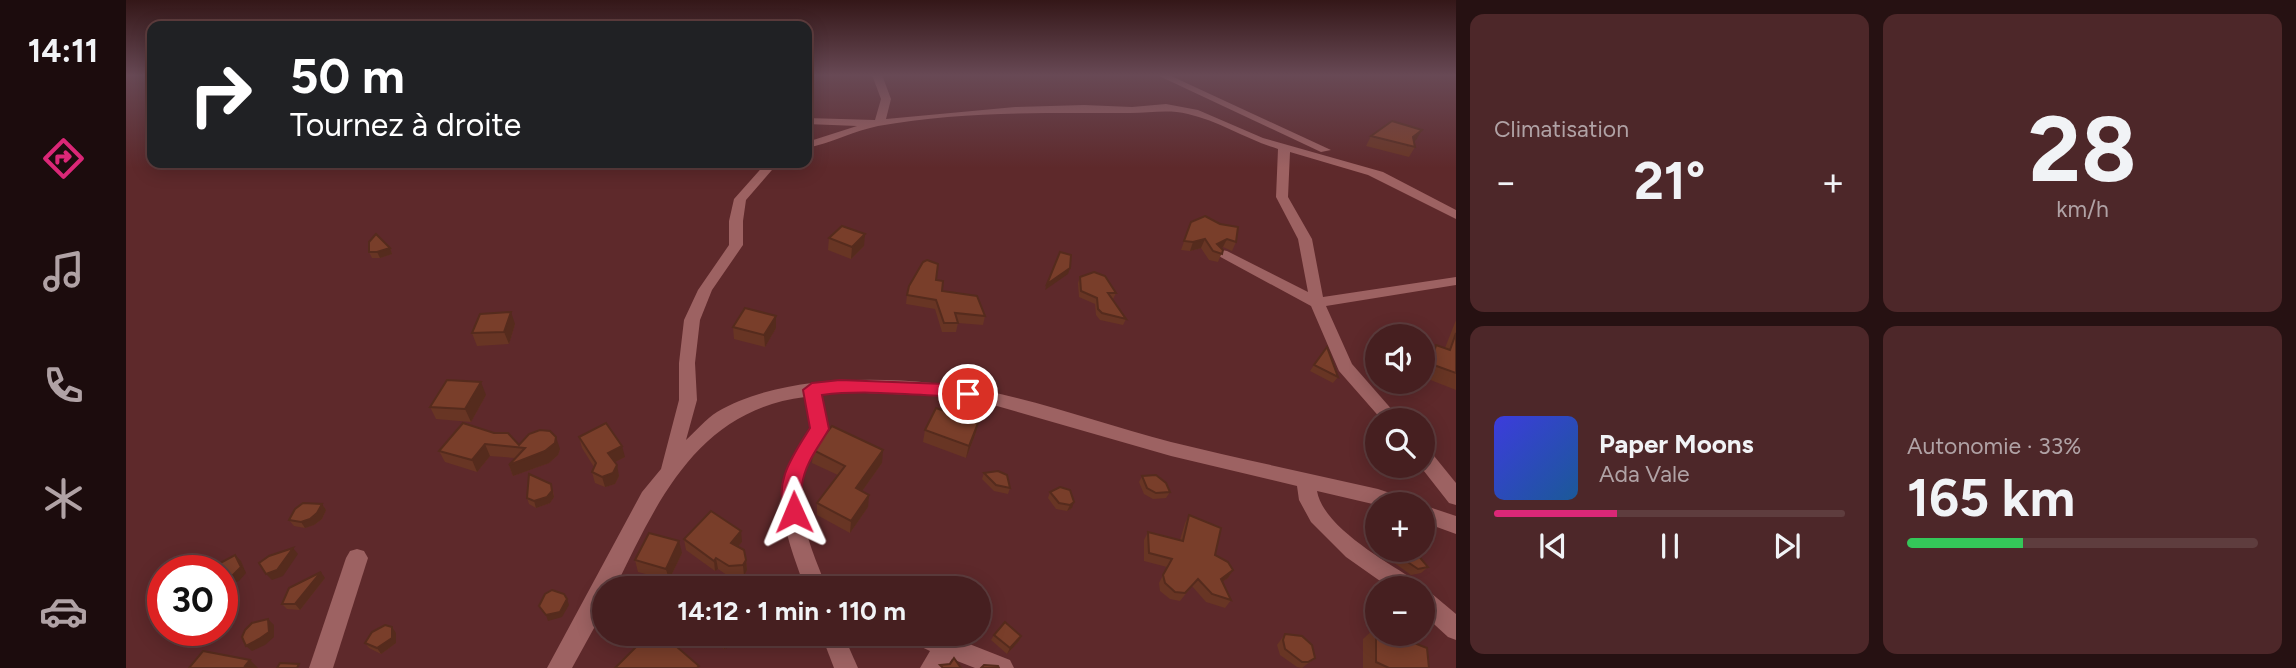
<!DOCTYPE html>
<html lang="fr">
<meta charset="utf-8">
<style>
:root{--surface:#461f20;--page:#4d2729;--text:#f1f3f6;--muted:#b0a2a5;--line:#5e3d3e;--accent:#db2777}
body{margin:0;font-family:Figtree,sans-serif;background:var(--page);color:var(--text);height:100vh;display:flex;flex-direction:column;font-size:26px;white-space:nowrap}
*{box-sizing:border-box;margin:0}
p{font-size:23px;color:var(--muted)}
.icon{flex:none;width:38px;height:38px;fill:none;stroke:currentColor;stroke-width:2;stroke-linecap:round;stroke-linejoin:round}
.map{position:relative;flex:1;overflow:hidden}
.drawer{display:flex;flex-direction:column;gap:14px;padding:14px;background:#261112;width:840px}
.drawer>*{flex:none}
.banner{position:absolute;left:21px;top:21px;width:665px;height:147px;border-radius:14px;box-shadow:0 4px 18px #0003,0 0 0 2px var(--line);background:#202124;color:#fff;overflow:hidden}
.buttons{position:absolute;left:1239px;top:324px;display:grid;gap:14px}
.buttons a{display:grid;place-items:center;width:70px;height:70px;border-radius:50%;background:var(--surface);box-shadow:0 4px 18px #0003,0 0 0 2px var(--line);font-size:35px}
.speed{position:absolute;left:21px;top:555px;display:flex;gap:14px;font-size:35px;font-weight:700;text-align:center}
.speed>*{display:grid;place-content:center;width:91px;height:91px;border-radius:50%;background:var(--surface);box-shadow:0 4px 18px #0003,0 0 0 2px var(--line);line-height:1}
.speed .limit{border:10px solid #d22;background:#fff;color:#111}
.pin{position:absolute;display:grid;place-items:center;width:60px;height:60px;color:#fff;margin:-30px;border:4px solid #fff;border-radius:50%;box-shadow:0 2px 7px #0007}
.me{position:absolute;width:77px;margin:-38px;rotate:359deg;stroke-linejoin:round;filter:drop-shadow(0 0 5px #0008)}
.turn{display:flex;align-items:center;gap:24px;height:147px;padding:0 28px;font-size:32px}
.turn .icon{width:91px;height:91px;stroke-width:2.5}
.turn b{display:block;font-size:49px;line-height:60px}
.big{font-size:52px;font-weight:700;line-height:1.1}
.drawer .card{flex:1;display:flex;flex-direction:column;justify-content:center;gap:10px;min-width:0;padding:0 24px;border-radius:14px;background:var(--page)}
.drawer .dial{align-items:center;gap:0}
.dial b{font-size:91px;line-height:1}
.song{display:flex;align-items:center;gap:21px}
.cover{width:84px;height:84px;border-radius:10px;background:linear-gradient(135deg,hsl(240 70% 55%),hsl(210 70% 35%))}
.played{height:7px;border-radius:4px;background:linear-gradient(90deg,var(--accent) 35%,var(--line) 35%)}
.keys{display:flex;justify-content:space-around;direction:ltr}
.heat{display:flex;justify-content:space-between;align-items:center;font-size:38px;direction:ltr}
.charge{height:10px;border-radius:5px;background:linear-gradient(90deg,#34c759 33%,var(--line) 0)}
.drawer .tiles{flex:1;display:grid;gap:14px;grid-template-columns:repeat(2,1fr)}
.trip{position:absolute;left:466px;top:576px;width:399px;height:70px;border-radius:35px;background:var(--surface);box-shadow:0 4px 18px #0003,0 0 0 2px var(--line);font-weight:700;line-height:70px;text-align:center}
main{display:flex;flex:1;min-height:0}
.tabs{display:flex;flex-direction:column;width:126px;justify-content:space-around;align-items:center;background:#1c0c0d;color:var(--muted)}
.tabs .icon{width:49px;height:49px}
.tabs .on{color:var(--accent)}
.tabs b{font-size:32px;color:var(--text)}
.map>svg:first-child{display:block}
</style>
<main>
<nav class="tabs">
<b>14:11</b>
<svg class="icon on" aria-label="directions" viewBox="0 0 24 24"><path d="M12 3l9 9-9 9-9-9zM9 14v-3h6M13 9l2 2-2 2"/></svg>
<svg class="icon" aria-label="music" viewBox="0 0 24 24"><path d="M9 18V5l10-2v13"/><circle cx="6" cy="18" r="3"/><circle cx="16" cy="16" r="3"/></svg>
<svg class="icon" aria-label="phone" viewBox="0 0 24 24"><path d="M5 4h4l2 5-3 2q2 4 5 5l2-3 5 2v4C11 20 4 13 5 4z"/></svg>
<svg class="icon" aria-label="climate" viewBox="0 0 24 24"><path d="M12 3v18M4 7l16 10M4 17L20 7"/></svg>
<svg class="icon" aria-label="car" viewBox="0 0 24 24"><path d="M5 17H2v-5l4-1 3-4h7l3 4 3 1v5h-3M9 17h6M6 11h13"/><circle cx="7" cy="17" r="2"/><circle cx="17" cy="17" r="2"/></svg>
</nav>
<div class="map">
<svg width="1330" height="668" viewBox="0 0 1330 668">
<rect width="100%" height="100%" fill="#5e292b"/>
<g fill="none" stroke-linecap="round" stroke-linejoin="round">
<!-- minor -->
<g fill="#9d6262" fill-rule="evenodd">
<path d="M746 75H756L765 99 760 119 889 107 958 105 1006 107 1040 104 1072 110 1137 138 1257 172 1330 210V219L1242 175 1164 152 1162 197 1186 239 1197 297 1330 277V285L1200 306 1226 364 1275 420H1256L1213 371 1185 306 1089 254 1096 250 1101 251 1182 292 1172 239 1150 197 1152 149C1122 140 1093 121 1062 114 1042 109 1024 113 1004 113 920 113 835 111 752 126 728 131 705 143 681 148V142L731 126 681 124V118L749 120 755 99Z"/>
<polygon points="1031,75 1043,75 1205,150 1195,152"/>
<path d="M640 163H652L620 200 617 221V245L586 290 574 320 569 363 571 400 560 440C570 431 580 419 591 412 661 370 784 376 861 391 923 404 984 426 1045 442 1114 459 1183 473 1252 489L1279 498 1282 504 1251 505 1191 491C1197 527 1261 562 1290 581L1293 588H1264L1220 557 1185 522 1173 500 1171 486 1045 456 864 404 819 396 714 392 695 394 703 429C696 442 684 452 679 466 666 507 686 551 701 588H679C656 524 640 486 685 428L679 397C571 410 531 502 489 588H478V610L446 668H421L516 492 535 469 553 400V363L558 320 572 290 603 245V221L608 199Z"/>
<polygon points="1297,449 1304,451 1330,483 1330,505 1323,503 1294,466 1297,466"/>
<polygon points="1297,505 1330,516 1330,534 1297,522"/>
<polygon points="231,549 238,551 242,558 207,668 183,668 220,558 224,551"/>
<polygon points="1297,590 1305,593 1330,614 1330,640 1322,637 1297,614"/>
<polygon points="695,634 717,634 732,668 708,668"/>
<polygon points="782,634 818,634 884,660 888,668 849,668 826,659 820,668 794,668 804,651 785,642"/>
</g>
</g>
<!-- wall -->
<g fill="#683524">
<polygon points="1296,130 1288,141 1289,147 1283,157 1240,146 1245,136"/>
<polygon points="1065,222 1110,242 1106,251 1097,247 1095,248 1097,250 1092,262 1083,260 1075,248 1064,251 1055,250"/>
<polygon points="703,238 738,246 725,259 702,250"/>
<polygon points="264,248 266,254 254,258 246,258 243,252"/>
<polygon points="954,277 990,293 987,299 986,299 1000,319 997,325 974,320 970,315 969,304 953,297 952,283"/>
<polygon points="810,280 816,291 859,316 857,325 832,323 830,332 816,332 809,309 780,304 781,295"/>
<polygon points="1330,320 1330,390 1297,377 1297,371 1300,357 1310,345 1319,348"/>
<polygon points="389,324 383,344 351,346 346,333"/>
<polygon points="607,327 650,328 639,347 608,339"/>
<polygon points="1188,365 1212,377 1207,383 1184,371"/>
<polygon points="360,395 345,422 310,419 304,407"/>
<polygon points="839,402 860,415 852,424 849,435 840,458 797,442 799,430 841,419 837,408"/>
<polygon points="368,433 393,445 434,449 432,455 423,463 387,476 383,465 389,458 364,456 351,472 319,462 313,451"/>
<polygon points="453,437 499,457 489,462 493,476 489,484 479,487 469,483 466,472 468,467 456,448"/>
<polygon points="687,450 756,463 736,491 742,507 724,533 691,515 691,503 712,475 686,463"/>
<polygon points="858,473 884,488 882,494 868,491 856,479"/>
<polygon points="1016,476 1044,492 1040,498 1027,499 1018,494 1013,482"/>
<polygon points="934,487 946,508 941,511 930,509 922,498 924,492"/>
<polygon points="427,490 428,497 424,503 410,508 403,504 401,498"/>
<polygon points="196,504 200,510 196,519 188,525 179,528 168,526 163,520"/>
<polygon points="1063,515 1089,555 1107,570 1102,578 1096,582 1105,600 1099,608 1080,602 1066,586 1054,601 1044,599 1034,591 1033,583 1041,567 1018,561 1018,540 1022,532 1054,540 1059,523"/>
<polygon points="558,539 616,542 612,546 620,560 621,570 618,576 604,577 592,569 589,571 560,550"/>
<polygon points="1260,550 1283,550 1302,567 1295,573 1285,575 1256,554"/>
<polygon points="556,553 543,580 512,572 509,560"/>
<polygon points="199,578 174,610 161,609 156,604"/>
<polygon points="1250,627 1303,668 1237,668 1237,639"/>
<polygon points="270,633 270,643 255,654 243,648 239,643"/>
<polygon points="588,634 612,634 612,637 609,644 598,649 591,644"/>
<polygon points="1159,634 1189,658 1176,668 1171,667 1154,655 1151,645"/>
<polygon points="868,635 895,636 893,641 881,654 865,640"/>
</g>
<!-- shaded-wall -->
<g fill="#552b1d">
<polygon points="1296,130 1290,140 1281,147 1287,137"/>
<polygon points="739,234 738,246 725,259 726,247"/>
<polygon points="1079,239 1075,248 1064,251 1067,242"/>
<polygon points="1101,239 1097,247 1089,252 1091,244"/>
<polygon points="264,248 266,254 254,258 251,252"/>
<polygon points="944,268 942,274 919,290 921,284"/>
<polygon points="385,312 389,324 383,344 378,332"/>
<polygon points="650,316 650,328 639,347 638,335"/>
<polygon points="355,382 360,395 345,422 339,409"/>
<polygon points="862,408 860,415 852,424 849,435 840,458 847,425"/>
<polygon points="430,437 434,449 432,455 423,463 387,476 383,465"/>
<polygon points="359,444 364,456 351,472 346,460"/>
<polygon points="496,446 499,457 485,464 482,453"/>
<polygon points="757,450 756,463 729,501 730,488"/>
<polygon points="491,465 493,476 489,484 479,487 476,477"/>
<polygon points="425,484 428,497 424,503 410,508 408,501"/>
<polygon points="743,495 742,507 724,533 725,521"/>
<polygon points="948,502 946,508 941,511 944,505"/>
<polygon points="196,504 200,510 196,519 188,525 179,528 175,522"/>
<polygon points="615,531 616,542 606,553 605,543"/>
<polygon points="553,541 556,553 543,580 540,569"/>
<polygon points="167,548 172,554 157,576 146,580 140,574"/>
<polygon points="109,555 115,561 120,573 113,581 96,587 96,579"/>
<polygon points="590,558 592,569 589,571 588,561"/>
<polygon points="620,560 621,570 618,576 617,565"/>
<polygon points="1107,570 1102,578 1090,586 1095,579"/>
<polygon points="195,572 199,578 174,610 169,604"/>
<polygon points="96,594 98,608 96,609"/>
<polygon points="441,599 443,605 436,617 422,621 420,615"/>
<polygon points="142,619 148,625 148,637 139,645 126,651 120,646"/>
<polygon points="37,622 37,630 38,630 35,631 28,626"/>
<polygon points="266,627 270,633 270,643 255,654 251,648"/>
<polygon points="610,634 612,634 612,637 609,644 598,649 597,643"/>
<polygon points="895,636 893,641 881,654 884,648"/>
<polygon points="124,660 132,668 121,668 119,666"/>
</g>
<!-- building -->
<g fill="#793e2a" stroke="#552b1d" stroke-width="2">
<polygon points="1266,121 1296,130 1287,137 1289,147 1245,136"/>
<polygon points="1079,216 1094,224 1112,227 1110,242 1101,239 1091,244 1097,250 1096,254 1087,251 1079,239 1067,242 1058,241 1065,222"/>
<polygon points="716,226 739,234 726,247 703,238"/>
<polygon points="250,234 264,248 251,252 243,252 243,242"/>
<polygon points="934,252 945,255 944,268 921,284"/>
<polygon points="801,260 812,264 810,280 817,281 816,291 851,296 859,316 829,313 832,323 818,323 810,300 781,295 783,286 797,262"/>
<polygon points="968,272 979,276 990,293 982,293 1000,319 976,313 972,309 971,298 955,291 954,277"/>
<polygon points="619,308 650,316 638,335 607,327"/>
<polygon points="385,312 378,332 346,333 354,314"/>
<polygon points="1330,333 1330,373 1305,364 1310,345 1324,350"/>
<polygon points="1201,347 1212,377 1188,365"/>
<polygon points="321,380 355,382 339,409 304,407"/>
<polygon points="842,398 860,399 863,403 862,408 850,422 845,420 839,402"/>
<polygon points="810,408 852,423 843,446 799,430"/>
<polygon points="337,423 368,433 382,433 393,445 403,434 414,430 424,431 430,437 429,443 419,451 383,465 399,448 359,444 346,460 313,451"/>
<polygon points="480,423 496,446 482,453 491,465 487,473 476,477 466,472 470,463 453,437"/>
<polygon points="706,426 757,450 730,488 743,495 725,521 691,503 719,466 687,450"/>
<polygon points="872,471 881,475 884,488 870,485 858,473"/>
<polygon points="403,474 425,484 426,491 421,497 408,501 401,498"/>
<polygon points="1030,475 1040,483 1044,492 1030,493 1021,488 1016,476"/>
<polygon points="934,487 944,490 948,502 944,505 933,503 924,492"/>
<polygon points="177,503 196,504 191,513 184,519 175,522 163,520 169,509"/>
<polygon points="585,511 615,531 605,543 618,550 620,560 617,565 603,566 590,558 588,561 558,539"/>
<polygon points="1063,515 1095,528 1089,555 1102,562 1107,570 1095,579 1105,600 1086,594 1072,579 1059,593 1049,592 1039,583 1037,575 1046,559 1023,553 1022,532 1057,541"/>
<polygon points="523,533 553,541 540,569 509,560"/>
<polygon points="167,548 151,570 140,574 133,563 143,556"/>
<polygon points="1264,550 1283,550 1291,554 1302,567 1292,569"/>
<polygon points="109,555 115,567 107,575 96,579 96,570 59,570 63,566 76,562 85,568"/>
<polygon points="195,572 169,604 156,604 163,588"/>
<polygon points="426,590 438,594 441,599 434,612 420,615 413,606 419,594"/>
<polygon points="37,617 37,622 28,626"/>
<polygon points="142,619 143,632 133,639 120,646 116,637 119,630 126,623"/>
<polygon points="879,622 895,636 884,648 868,635"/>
<polygon points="259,625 266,627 266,638 251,648 239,643 246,632"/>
<polygon points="1250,627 1251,628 1251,634 1265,634 1301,648 1303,668 1263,668 1250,662"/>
<polygon points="523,634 536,634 573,666 571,668 489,668"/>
<polygon points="589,634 610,634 608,639 597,643 590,639"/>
<polygon points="1159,634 1176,636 1186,645 1189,658 1182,662 1176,662 1159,649 1157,640"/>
<polygon points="77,651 124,660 119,666 125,668 63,668"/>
<polygon points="828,658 835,668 817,668 814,665 824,664"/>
<polygon points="154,663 173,664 171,668 151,668"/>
<polygon points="858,665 872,666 873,668 855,668"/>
</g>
<!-- sky -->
<linearGradient id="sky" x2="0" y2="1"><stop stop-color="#341718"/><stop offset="0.45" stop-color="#684955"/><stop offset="1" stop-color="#684955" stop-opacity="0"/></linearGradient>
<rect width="1330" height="168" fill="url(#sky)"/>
<!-- route -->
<path fill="#e11d48" stroke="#92132f" stroke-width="2" d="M714 380 819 384 848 389 850 394 848 398C837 401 827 397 816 396 776 394 735 390 696 395L703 429C692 448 679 463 676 485 674 496 681 507 675 518L668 521 661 518C645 485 667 455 684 428L677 390 686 383Z"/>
</svg>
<div class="buttons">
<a><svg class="icon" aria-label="sound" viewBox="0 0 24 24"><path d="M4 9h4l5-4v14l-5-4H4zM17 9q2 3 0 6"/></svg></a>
<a><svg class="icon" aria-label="search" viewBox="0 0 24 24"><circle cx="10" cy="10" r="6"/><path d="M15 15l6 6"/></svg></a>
<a>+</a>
<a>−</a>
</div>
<div class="speed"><div class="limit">30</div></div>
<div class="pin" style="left:842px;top:394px;background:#d93025"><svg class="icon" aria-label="arrive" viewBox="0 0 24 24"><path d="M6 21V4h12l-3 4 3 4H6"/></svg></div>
<svg class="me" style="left:668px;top:512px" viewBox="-20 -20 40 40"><path d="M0-17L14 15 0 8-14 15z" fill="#e11d48" stroke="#fff" stroke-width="4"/></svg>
<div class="trip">14:12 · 1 min · 110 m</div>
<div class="banner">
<div class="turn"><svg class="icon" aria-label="right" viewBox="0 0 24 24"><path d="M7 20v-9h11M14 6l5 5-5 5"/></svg><div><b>50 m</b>Tournez à droite</div></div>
</div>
</div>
<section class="drawer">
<div class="tiles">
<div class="card"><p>Climatisation</p>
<div class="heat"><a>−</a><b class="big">21°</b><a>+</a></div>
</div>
<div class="card dial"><b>28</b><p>km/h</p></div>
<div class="card">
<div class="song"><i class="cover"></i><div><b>Paper Moons</b><p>Ada Vale</p></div></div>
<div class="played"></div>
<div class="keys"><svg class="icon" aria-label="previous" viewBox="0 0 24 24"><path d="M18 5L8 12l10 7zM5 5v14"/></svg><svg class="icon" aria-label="pause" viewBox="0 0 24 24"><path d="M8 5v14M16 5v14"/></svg><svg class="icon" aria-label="next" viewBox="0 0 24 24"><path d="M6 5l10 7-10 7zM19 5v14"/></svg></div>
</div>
<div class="card"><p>Autonomie · 33%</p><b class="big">165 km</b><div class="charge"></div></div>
</div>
</section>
</main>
